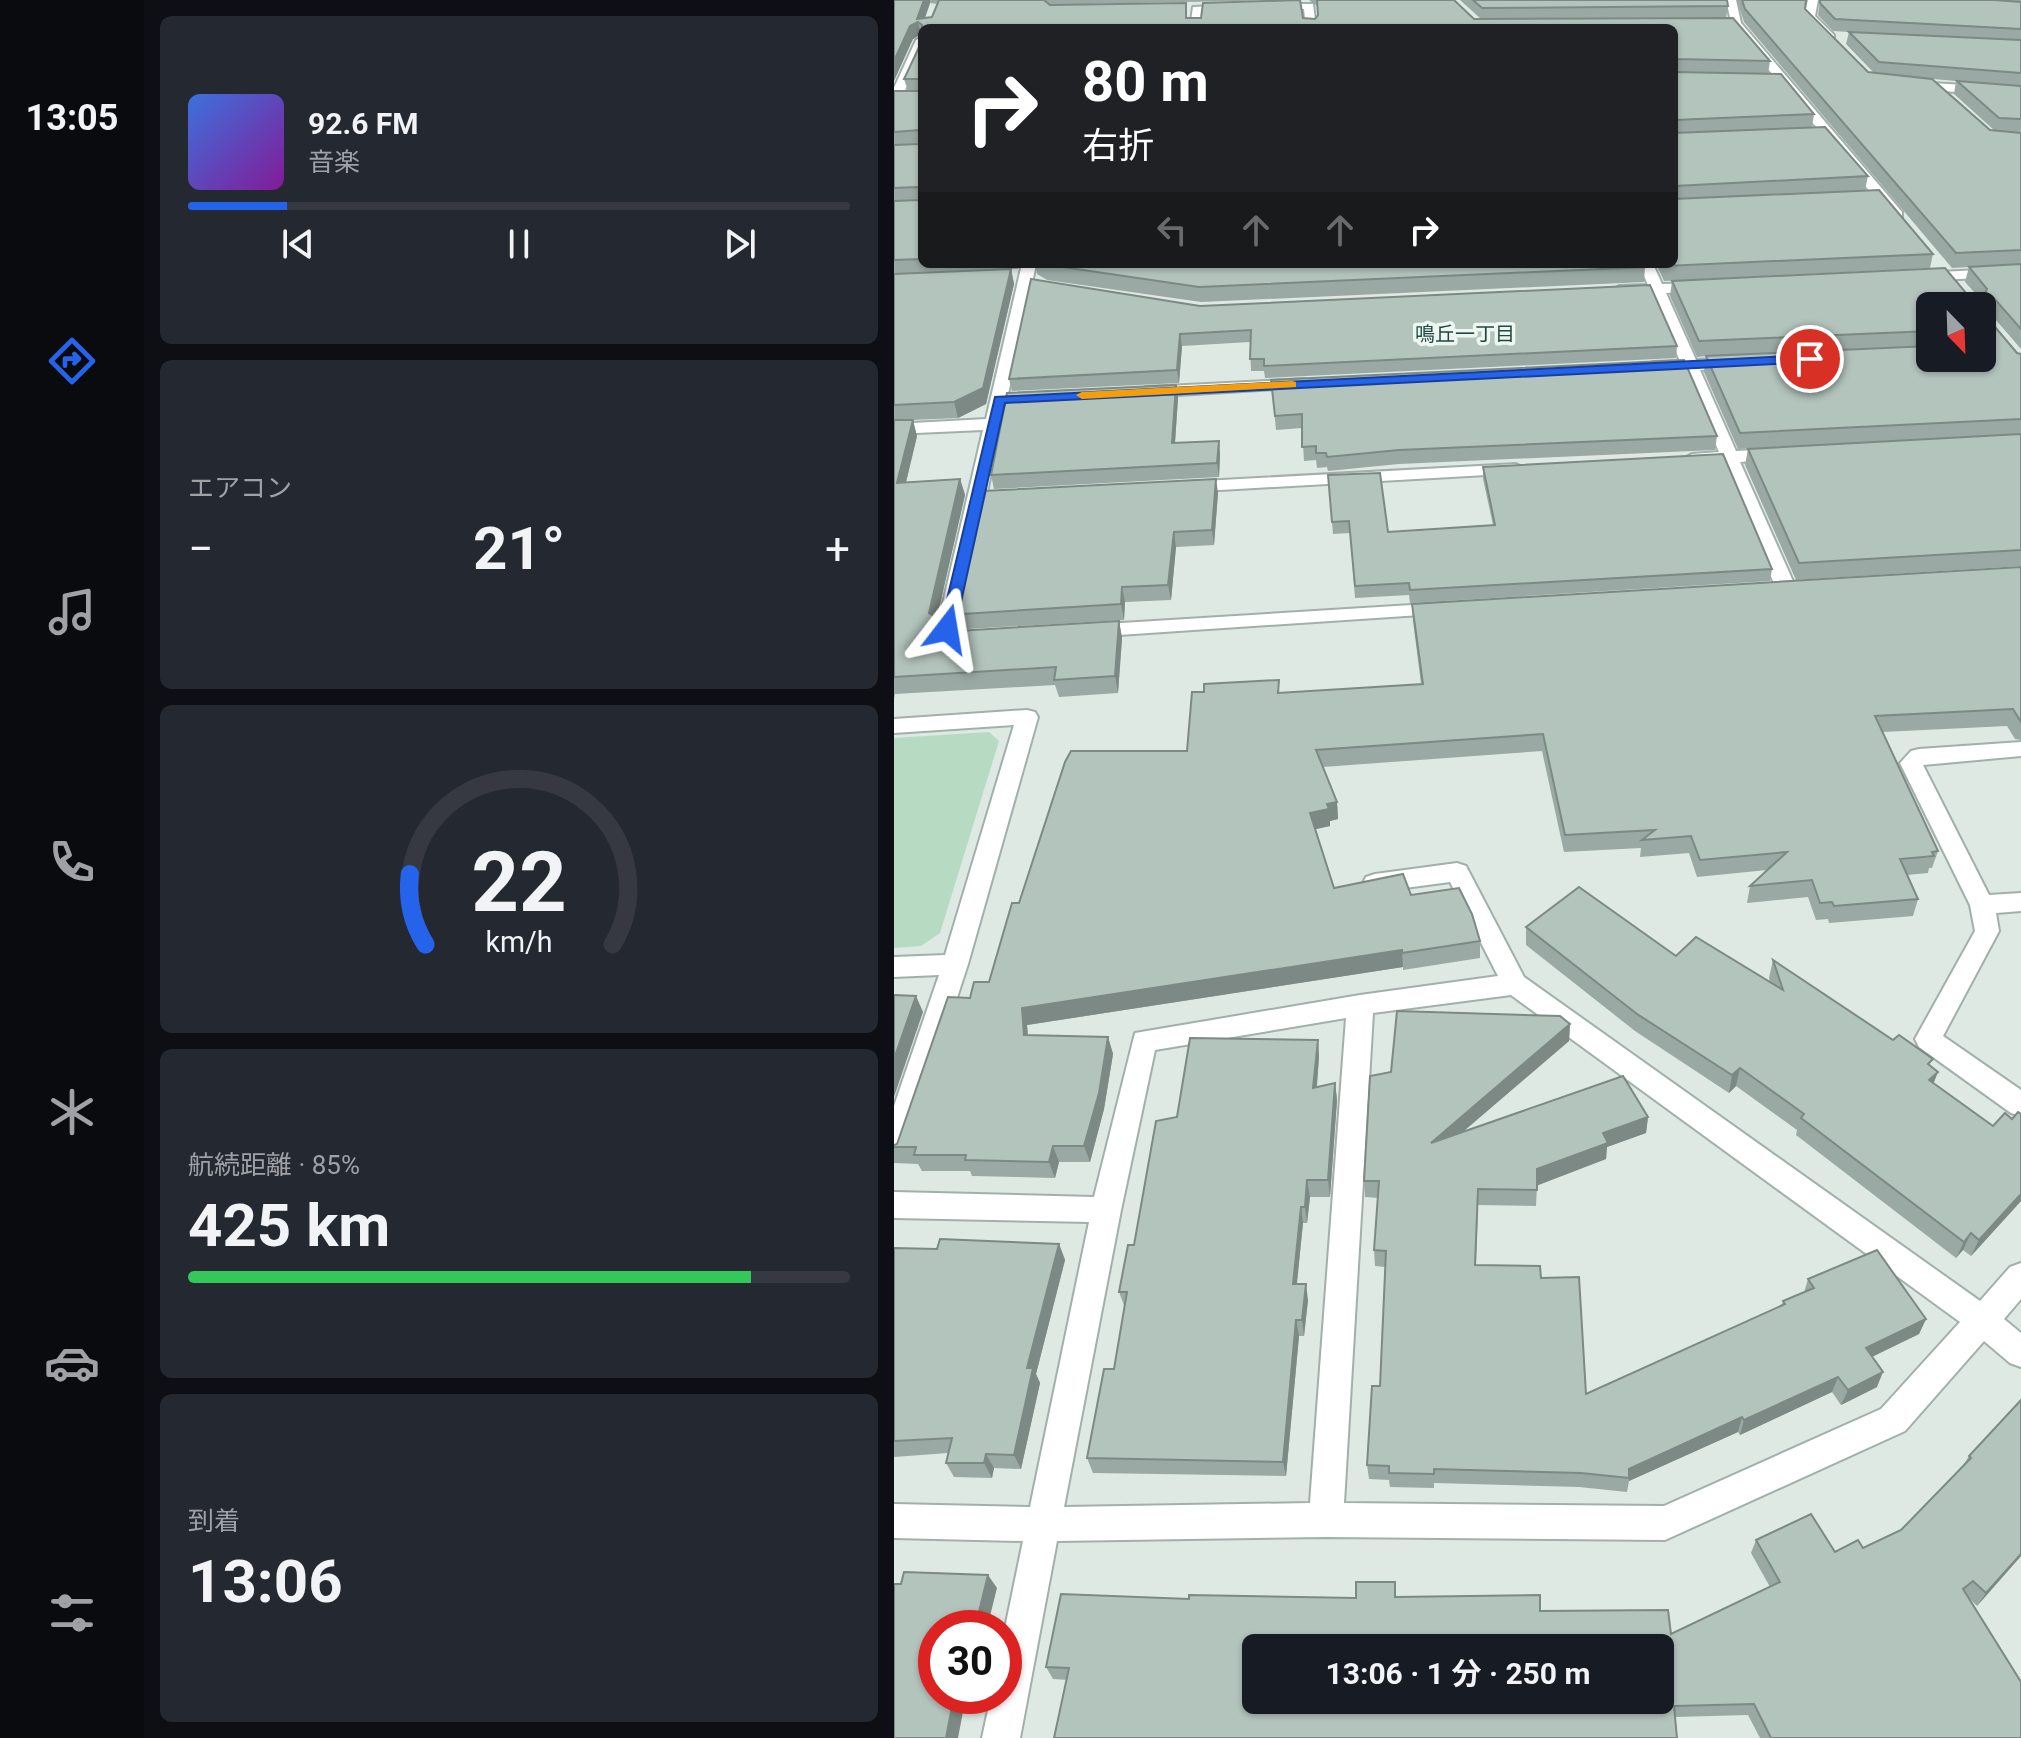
<!DOCTYPE html>
<html lang="ja">
<meta charset="utf-8">
<style>
:root{--surface:#171b24;--page:#242831;--text:#f1f3f6;--muted:#9ea1a6;--line:#363941;--accent:#2563eb}
body{margin:0;font-family:Roboto,"Noto Sans JP",sans-serif;background:var(--page);color:var(--text);height:100vh;display:flex;flex-direction:column;font-size:30px;white-space:nowrap}
*{box-sizing:border-box;margin:0}
p{font-size:26px;color:var(--muted)}
.icon{flex:none;width:44px;height:44px;fill:none;stroke:currentColor;stroke-width:2;stroke-linecap:round;stroke-linejoin:round}
.map{position:relative;flex:1;overflow:hidden}
.drawer{display:flex;flex-direction:column;gap:16px;padding:16px;background:#0d0f14;width:750px}
.drawer>*{flex:none}
.top-card{position:absolute;left:24px;top:24px;width:760px;height:244px;border-radius:12px;box-shadow:0 2px 6px #0004;background:#202124;color:#fff;overflow:hidden}
.needle{width:52px;rotate:157deg}
.fabs{position:absolute;left:1022px;top:292px;display:grid;gap:16px}
.fabs a{display:grid;place-items:center;width:80px;height:80px;border-radius:12px;background:var(--surface);box-shadow:0 2px 6px #0004;font-size:40px}
.speed{position:absolute;left:24px;top:1610px;display:flex;gap:16px;font-size:40px;font-weight:700;text-align:center}
.speed>*{display:grid;place-content:center;width:104px;height:104px;border-radius:50%;background:var(--surface);box-shadow:0 2px 6px #0004;line-height:1}
.speed .limit{border:12px solid #d22;background:#fff;color:#111}
.pin{position:absolute;display:grid;place-items:center;width:68px;height:68px;color:#fff;margin:-34px;border:4px solid #fff;border-radius:50%;box-shadow:0 2px 8px #0007}
.me{position:absolute;width:88px;margin:-44px;rotate:14deg;stroke-linejoin:round;filter:drop-shadow(0 0 6px #0008)}
.turn{display:flex;align-items:center;gap:28px;height:168px;padding:0 32px;font-size:36px}
.turn .icon{width:104px;height:104px;stroke-width:2.5}
.turn b{display:block;font-size:56px;line-height:68px}
.lanes{display:flex;align-items:center;height:76px;padding:0 32px;background:#0003;justify-content:center;gap:40px;direction:ltr}
.lanes .off{opacity:.35}
.big{font-size:60px;font-weight:700;line-height:1.1}
.drawer .card{flex:1;display:flex;flex-direction:column;justify-content:center;gap:12px;min-width:0;padding:0 28px;border-radius:12px;background:var(--page)}
.drawer .dial{align-items:center;gap:0}
.dial svg{height:208px;overflow:visible;fill:none;stroke:var(--line);stroke-width:7;stroke-linecap:round;text-anchor:middle}
.dial text{fill:var(--text);stroke:none}
.song{display:flex;align-items:center;gap:24px}
.cover{width:96px;height:96px;border-radius:12px;background:linear-gradient(135deg,hsl(220 70% 55%),hsl(290 70% 35%))}
.played{height:8px;border-radius:4px;background:linear-gradient(90deg,var(--accent) 15%,var(--line) 15%)}
.keys{display:flex;justify-content:space-around;direction:ltr}
.heat{display:flex;justify-content:space-between;align-items:center;font-size:44px;direction:ltr}
.charge{height:12px;border-radius:6px;background:linear-gradient(90deg,#34c759 85%,var(--line) 0)}
.trip{position:absolute;left:348px;top:1634px;width:432px;height:80px;border-radius:12px;background:var(--surface);box-shadow:0 2px 6px #0004;font-weight:700;line-height:80px;text-align:center}
main{display:flex;flex:1;min-height:0}
.menu{display:flex;flex-direction:column;width:144px;justify-content:space-around;align-items:center;background:#090b0e;color:var(--muted)}
.menu .icon{width:56px;height:56px}
.menu .active{color:var(--accent)}
.menu b{font-size:36px;color:var(--text)}
.map>svg:first-child{display:block}
</style>
<main>
<nav class="menu">
<b>13:05</b>
<svg class="icon active" aria-label="directions" viewBox="0 0 24 24"><path d="M12 3l9 9-9 9-9-9zM9 14v-3h6M13 9l2 2-2 2"/></svg>
<svg class="icon" aria-label="music" viewBox="0 0 24 24"><path d="M9 18V5l10-2v13"/><circle cx="6" cy="18" r="3"/><circle cx="16" cy="16" r="3"/></svg>
<svg class="icon" aria-label="phone" viewBox="0 0 24 24"><path d="M5 4h4l2 5-3 2q2 4 5 5l2-3 5 2v4C11 20 4 13 5 4z"/></svg>
<svg class="icon" aria-label="climate" viewBox="0 0 24 24"><path d="M12 3v18M4 7l16 10M4 17L20 7"/></svg>
<svg class="icon" aria-label="car" viewBox="0 0 24 24"><path d="M5 17H2v-5l4-1 3-4h7l3 4 3 1v5h-3M9 17h6M6 11h13"/><circle cx="7" cy="17" r="2"/><circle cx="17" cy="17" r="2"/></svg>
<svg class="icon" aria-label="filters" viewBox="0 0 24 24"><path d="M4 7h16M4 17h16"/><circle cx="9" cy="7" r="2"/><circle cx="15" cy="17" r="2"/></svg>
</nav>
<section class="drawer">
<div class="card">
<div class="song"><i class="cover"></i><div><b>92.6 FM</b><p>音楽</p></div></div>
<div class="played"></div>
<div class="keys"><svg class="icon" aria-label="previous" viewBox="0 0 24 24"><path d="M18 5L8 12l10 7zM5 5v14"/></svg><svg class="icon" aria-label="pause" viewBox="0 0 24 24"><path d="M8 5v14M16 5v14"/></svg><svg class="icon" aria-label="next" viewBox="0 0 24 24"><path d="M6 5l10 7-10 7zM19 5v14"/></svg></div>
</div>
<div class="card"><p>エアコン</p>
<div class="heat"><a>−</a><b class="big">21°</b><a>+</a></div>
</div>
<div class="card dial"><svg viewBox="0 0 100 80">
<path d="M14 69A42 42 0 1 1 86 69"/>
<path d="M14 69A42 42 0 0 1 8 42" stroke="#2563eb"/>
<text x="50" y="56" font-size="32" font-weight="700">22</text>
<text x="50" y="72" font-size="11">km/h</text>
</svg></div>
<div class="card"><p>航続距離 · 85%</p><b class="big">425 km</b><div class="charge"></div></div>
<div class="card"><p>到着</p><b class="big">13:06</b></div>
</section>
<div class="map">
<svg width="1127" height="1738" viewBox="0 0 1127 1738">
<rect width="100%" height="100%" fill="#dee9e4"/>
<!-- green -->
<polygon fill="#b7dac2" points="95,732 105,741 46,933 27,946 0,948 0,738"/>
<g fill="none" stroke-linecap="round" stroke-linejoin="round">
<!-- minor casing -->
<g stroke="#a1b0ab" stroke-width="4">
<g id="minor">
<polygon points="832,0 842,0 847,23 1008,212 1008,218 998,218 838,26"/>
<polygon points="914,0 924,0 921,16 940,35 940,39 932,39 910,17"/>
<polygon points="375,4 419,4 422,28 412,28 410,9 371,9 371,5"/>
<polygon points="338,5 343,8 342,10 308,12 306,28 296,28 299,7"/>
<polygon points="28,37 28,52 9,95 28,94 28,102 0,102 0,88 22,40"/>
<polygon points="1018,82 1127,88 1127,96 1014,89 1014,83"/>
<polygon points="128,264 142,264 64,627 72,632 85,634 88,638 85,642 68,645 43,629 89,430 0,434 0,424 92,419"/>
<polygon points="745,264 759,264 768,284 808,283 815,287 808,291 772,293 802,360 842,358 850,363 842,368 806,370 842,451 885,449 894,454 885,459 846,462 902,588 899,592 885,592 882,588 829,463 798,464 789,459 798,454 825,452 790,370 759,372 751,367 759,362 786,361 757,294 725,296 717,291 725,286 754,285"/>
<polygon points="1127,268 1127,276 1025,281 1018,277 1025,273"/>
<polygon points="411,379 419,384 417,387 252,397 244,392 252,387"/>
<polygon points="622,464 631,469 628,473 291,492 282,487 291,482"/>
<polygon points="550,603 557,605 560,609 557,613 195,637 185,631 195,625"/>
<polygon points="133,710 141,712 144,717 74,964 14,1148 10,1157 0,1160 0,1106 45,975 0,977 0,957 51,955 120,725 0,733 0,719"/>
<polygon points="1127,742 1127,756 1029,765 1095,895 1127,893 1127,911 1102,913 1105,931 1049,1036 1127,1090 1127,1116 1117,1113 1025,1047 1021,1039 1081,931 1076,905 1006,763 1017,751 1025,749"/>
<path d="M563 863 572 866 630 977 1086 1301 1116 1267 1127 1263V1299L1110 1319 1127 1333V1367L1116 1363 1090 1341 1011 1431 771 1540 432 1537 163 1541 126 1738H88L97 1696H110V1633L129 1541 0 1538V1504L136 1507 195 1222 0 1218V1192L200 1197 241 1033 466 995 604 976 556 882 481 892 472 889 469 883 472 877 481 874ZM617 995 1066 1322 987 1409 770 1506 450 1503 479 1013ZM452 1018 416 1503 170 1507 227 1210 261 1050Z"/>
</g>
</g>
<!-- minor -->
<use href="#minor" fill="#fff" fill-rule="evenodd"/>
</g>
<!-- wall -->
<g fill="#9aa9a3" fill-rule="evenodd">
<path d="M0 0H560L580 19H587L566 0H833L834 6 832 18 876 61 874 74 920 114 918 127 974 176 971 190 1039 254 1036 268 770 281 762 264H780V72L28 28V264H125L124 269H117L120 284 92 404 64 418 18 420 23 436 12 482 66 479 71 495 43 618 63 631 225 621 228 638 224 693 165 697 161 685 1 694 0 699V91H14L10 79 28 41V35L27 34 19 39ZM389 0 307 18H294L190 4ZM406 0H415L423 6 424 16 421 19 409 18ZM36 3 43 4 38 17 31 18Z"/>
<path d="M843 0H912L911 9 974 72 980 73 952 44 955 32 939 31 924 15 926 0H1127V349L1095 312 1090 310V314L1123 353 1127 354V566L902 580 851 465 854 449 923 445 844 449 810 372 812 356 803 357 776 296 778 281 1081 293 1071 282 1075 267 1058 268 850 22ZM1039 79 1062 81 1060 94 1101 131 1096 130ZM1036 306 1088 358H1036Z"/>
<polygon points="141,264 749,264 751,267 750,282 307,302 153,280 143,274"/>
<polygon points="306,306 783,346 782,358 371,378 370,371 357,371 356,342 288,346 285,383 118,391 115,379"/>
<polygon points="377,380 823,436 821,450 505,464 434,471 433,467 423,468 422,460 410,461 408,428 382,430"/>
<polygon points="282,385 284,398 281,443 325,441 326,455 325,477 100,489 97,475"/>
<polygon points="589,467 878,569 876,581 516,603 515,595 461,598 456,533 439,534 434,475 494,532 599,525 589,479"/>
<polygon points="324,493 320,545 282,547 277,600 231,602 230,620 73,629 67,626 63,610"/>
<polygon points="1127,567 1127,740 1121,739 1113,726 988,732 1044,851 1038,868 1035,868 1034,873 1013,875 1024,899 1019,916 935,923 934,919 922,920 914,897 853,903 856,886 873,870 803,877 795,853 746,857 747,848 670,852 648,751 429,767 443,802 444,819 436,821 436,826 421,829 440,888 517,895 586,941 586,958 509,970 509,967 133,1025 134,1035 214,1037 219,1054 210,1109 196,1162 165,1162 161,1178 78,1176 76,1171 28,1171 24,1164 0,1163 0,1145 3,1144 76,998 95,982 125,903 293,751 386,693 527,684 519,621 518,604"/>
<polygon points="632,927 782,956 876,982 875,978 879,960 1037,1067 1040,1083 1127,1201 1077,1256 1069,1250 1062,1258 902,1135 903,1130 842,1086 835,1093 741,1031 632,945"/>
<polygon points="676,1024 675,1041 570,1131 754,1117 752,1133 713,1147 712,1159 643,1185 642,1206 584,1205 582,1265 647,1278 692,1394 888,1305 889,1301 910,1293 914,1279 1032,1319 1025,1334 978,1357 983,1387 947,1405 938,1392 846,1435 844,1432 735,1481 733,1492 685,1487 540,1483 540,1488 496,1487 495,1480 475,1479 473,1465 486,1386 491,1267 481,1266 480,1250 484,1198 471,1197 470,1181 497,1072"/>
<polygon points="424,1040 425,1057 423,1087 441,1083 443,1100 436,1197 416,1197 413,1223 409,1223 403,1284 414,1300 410,1336 405,1336 392,1476 199,1473 193,1458 220,1369 231,1308 225,1292 240,1245 283,1117"/>
<polygon points="165,1244 171,1260 142,1374 146,1383 127,1469 100,1468 98,1478 60,1477 52,1463 54,1453 0,1457 0,1248 43,1249"/>
<polygon points="1127,1400 1127,1556 1083,1606 1075,1598 1127,1738 866,1738 854,1715 781,1717 159,1679 152,1667 295,1599 462,1598 502,1597 646,1611 777,1634 876,1587 857,1553 862,1540 941,1552 969,1548 1007,1530 1068,1467 1075,1456"/>
</g>
<!-- shaded-wall -->
<g fill="#7d8984">
<polygon points="30,0 36,0 36,3 28,26 23,19"/>
<polygon points="24,22 27,34 19,39 0,81 0,61 16,26"/>
<polygon points="117,269 120,284 92,404 64,418 60,402"/>
<polygon points="286,334 288,346 285,383 283,370"/>
<polygon points="282,385 284,398 280,457 278,443"/>
<polygon points="19,420 23,436 8,499 3,483"/>
<polygon points="325,441 326,455 325,477 323,463"/>
<polygon points="66,479 71,495 40,630 35,613"/>
<polygon points="322,479 324,493 320,545 318,530"/>
<polygon points="280,532 282,547 277,600 274,585"/>
<polygon points="228,587 231,602 230,620 227,604"/>
<polygon points="225,621 228,638 224,693 221,676"/>
<polygon points="443,802 444,819 436,821 436,826 418,830 416,813 433,804"/>
<polygon points="508,950 509,967 133,1025 135,1052 130,1035 128,1008"/>
<polygon points="22,996 29,1012 0,1097 0,1059"/>
<polygon points="676,1024 675,1041 537,1159 537,1143"/>
<polygon points="214,1037 219,1054 210,1109 196,1162 190,1146"/>
<polygon points="424,1040 425,1057 421,1105 419,1088"/>
<polygon points="846,1068 842,1086 835,1093 838,1075"/>
<polygon points="1044,1072 1037,1090 1035,1080"/>
<polygon points="441,1083 443,1100 436,1197 434,1180"/>
<polygon points="754,1117 752,1133 713,1147 712,1159 642,1186 643,1169 709,1133"/>
<polygon points="159,1146 165,1162 161,1178 155,1162"/>
<polygon points="413,1180 416,1197 413,1223 411,1207"/>
<polygon points="1127,1194 1127,1201 1077,1256 1085,1240"/>
<polygon points="407,1207 409,1223 401,1300 399,1284"/>
<polygon points="1077,1233 1069,1250 1062,1258 1070,1242"/>
<polygon points="165,1244 171,1260 142,1374 146,1383 127,1469 120,1455 133,1368"/>
<polygon points="412,1284 414,1300 410,1336 408,1320"/>
<polygon points="1032,1319 1025,1334 965,1363 972,1348"/>
<polygon points="402,1320 405,1336 392,1476 389,1462"/>
<polygon points="989,1372 983,1387 947,1405 954,1390"/>
<polygon points="944,1377 938,1392 846,1435 850,1420"/>
<polygon points="848,1417 844,1432 735,1481 735,1469"/>
<polygon points="92,1454 100,1468 98,1478 90,1463"/>
<polygon points="1127,1554 1127,1556 1083,1606 1092,1593"/>
<polygon points="94,1575 103,1588 93,1628 81,1628"/>
<polygon points="60,1696 72,1696 64,1738 52,1738"/>
</g>
<!-- building -->
<g fill="#b3c4bd" stroke="#7d8984" stroke-width="2" fill-rule="evenodd">
<polygon points="0,0 30,0 23,19 38,17 45,0 150,0 156,5 292,3 292,18 307,18 309,3 406,0 409,18 421,19 424,15 423,0 560,0 580,19 839,18 876,61 781,59 780,60 780,28 28,28 28,25 24,22 16,26 0,61"/>
<polygon points="579,0 833,0 834,6 588,8"/>
<polygon points="848,0 912,0 911,9 974,72 1038,79 1096,130 1127,133 1127,250 1062,253 851,9"/>
<polygon points="926,0 1101,0 1127,2 1127,29 941,19 926,3"/>
<polygon points="28,30 28,259 0,260 0,201 27,200 27,190 24,187 0,188 0,145 25,144 28,141 25,130 0,132 0,91 27,91 27,79 10,79 28,41"/>
<polygon points="955,32 1127,40 1127,73 985,62"/>
<polygon points="780,72 887,74 920,114 781,120 780,121"/>
<polygon points="1063,81 1127,86 1127,119 1105,118"/>
<polygon points="931,127 974,176 781,186 780,195 780,133"/>
<polygon points="985,190 1039,254 771,266 770,264 780,264 780,199"/>
<polygon points="148,264 749,264 751,267 305,287"/>
<polygon points="1127,264 1127,329 1099,297 1090,294 1090,314 1123,353 1127,354 1127,419 846,433 812,356 1036,346 1036,358 1088,358 1088,306 1036,306 1036,331 805,341 778,281 1051,268 1072,293 1091,294 1093,289 1075,267"/>
<polygon points="117,269 89,388 60,402 0,405 0,274"/>
<polygon points="137,279 306,306 756,285 783,346 370,366 370,359 356,359 357,330 286,334 283,370 115,379"/>
<polygon points="790,360 823,436 505,450 433,457 432,453 422,453 422,446 408,447 408,414 381,416 377,380"/>
<polygon points="282,385 278,443 325,441 323,463 97,475 113,393"/>
<polygon points="0,420 19,420 3,483 66,479 35,613 63,631 225,621 221,676 160,680 162,667 0,677"/>
<polygon points="1127,434 1127,550 905,563 854,449"/>
<polygon points="829,454 878,569 516,590 515,583 461,586 455,521 438,522 434,475 486,473 494,532 601,525 589,467"/>
<polygon points="322,479 318,530 280,532 274,585 228,587 227,604 68,614 63,610 89,491"/>
<polygon points="1127,567 1127,722 1119,709 981,716 1044,851 1038,852 1040,856 1006,859 1024,899 940,906 938,902 926,903 918,880 856,886 893,852 806,860 797,836 748,840 761,830 671,835 649,734 422,750 443,802 433,804 435,809 416,813 440,888 509,874 517,895 565,888 578,914 586,941 508,953 508,950 128,1008 130,1035 214,1037 205,1093 190,1146 159,1146 155,1162 71,1160 72,1155 20,1155 22,1147 0,1147 0,1145 3,1144 54,997 76,998 80,982 95,982 118,903 125,903 171,762 177,751 293,751 298,692 310,692 310,684 385,680 384,693 529,684 518,604"/>
<polygon points="685,887 782,956 802,937 889,990 879,960 999,1040 1005,1035 1039,1059 1034,1064 1044,1072 1035,1080 1099,1126 1111,1113 1118,1119 1124,1112 1127,1114 1127,1194 1085,1240 1077,1233 1070,1242 907,1118 910,1114 846,1068 838,1075 743,1014 632,927"/>
<polygon points="0,995 22,996 0,1059"/>
<polygon points="503,1011 666,1016 676,1024 537,1143 729,1076 754,1117 709,1133 714,1143 643,1169 643,1190 584,1189 581,1265 646,1266 647,1278 685,1277 692,1394 891,1304 889,1301 920,1288 914,1279 983,1250 1032,1319 972,1348 989,1372 954,1390 944,1377 850,1420 848,1417 735,1469 735,1478 687,1473 540,1469 540,1474 495,1473 495,1466 473,1465 478,1386 486,1386 492,1251 480,1250 485,1181 470,1181 476,1076 497,1072"/>
<polygon points="296,1038 424,1040 419,1088 441,1083 434,1180 413,1180 411,1207 407,1207 399,1284 412,1284 408,1320 402,1320 389,1462 193,1458 210,1369 220,1369 233,1292 225,1292 234,1245 240,1245 262,1121 283,1117"/>
<polygon points="46,1239 165,1244 133,1368 139,1368 120,1455 92,1454 90,1463 52,1463 58,1438 0,1441 0,1248 43,1249"/>
<path d="M1127 1400V1554L1092 1593 1079 1581 1069 1589 1127 1682V1738H877L860 1704 780 1706 783 1738H160L175 1668 152 1667 167 1594 295 1599V1595L462 1598V1582H501V1597L646 1595V1611L774 1610 777 1634 886 1582 862 1540 917 1514 941 1552 964 1540 969 1548 1007 1530 1077 1458 1075 1456ZM362 1648H766V1700H362Z"/>
<polygon points="10,1572 94,1575 81,1628 42,1628 42,1696 60,1696 52,1738 0,1738 0,1584 7,1584"/>
</g>
<!-- route -->
<polygon fill="#2563eb" stroke="#184099" stroke-width="2" points="916,355 920,356 920,362 111,403 61,629 53,634 46,629 101,397"/>
<!-- slow -->
<polygon fill="#f59e0b" points="398,381 402,382 402,387 188,399 182,395 188,392"/>
<g text-anchor="middle" stroke-width="7" stroke-linejoin="round" paint-order="stroke">
<!-- far-neighbourhood labels -->
<g font-size="20" fill="#1d4940" stroke="#eef6f2">
<text x="571" y="341">鳴丘一丁目</text>
</g>
</g>
</svg>
<div class="fabs">
<a><svg class="needle" viewBox="-14 -14 28 28"><path d="M0-13l5 13h-10z" fill="#e53935"/><path d="M0 13l5-13h-10z" fill="#9ea1a6"/></svg></a>
</div>
<div class="speed"><div class="limit">30</div></div>
<div class="pin" style="left:916px;top:359px;background:#d93025"><svg class="icon" aria-label="arrive" viewBox="0 0 24 24"><path d="M6 21V4h12l-3 4 3 4H6"/></svg></div>
<svg class="me" style="left:53px;top:629px" viewBox="-20 -20 40 40"><path d="M0-17L14 15 0 8-14 15z" fill="#2563eb" stroke="#fff" stroke-width="4"/></svg>
<div class="trip">13:06 · 1 分 · 250 m</div>
<div class="top-card">
<div class="turn"><svg class="icon" aria-label="right" viewBox="0 0 24 24"><path d="M7 20v-9h11M14 6l5 5-5 5"/></svg><div><b>80 m</b>右折</div></div>
<div class="lanes"><svg class="icon off" aria-label="left" viewBox="0 0 24 24"><path d="M17 20v-9H6M10 6l-5 5 5 5"/></svg><svg class="icon off" aria-label="ahead" viewBox="0 0 24 24"><path d="M12 20V5M6 11l6-6 6 6"/></svg><svg class="icon off" aria-label="ahead" viewBox="0 0 24 24"><path d="M12 20V5M6 11l6-6 6 6"/></svg><svg class="icon" aria-label="right" viewBox="0 0 24 24"><path d="M7 20v-9h11M14 6l5 5-5 5"/></svg></div>
</div>
</div>
</main>
